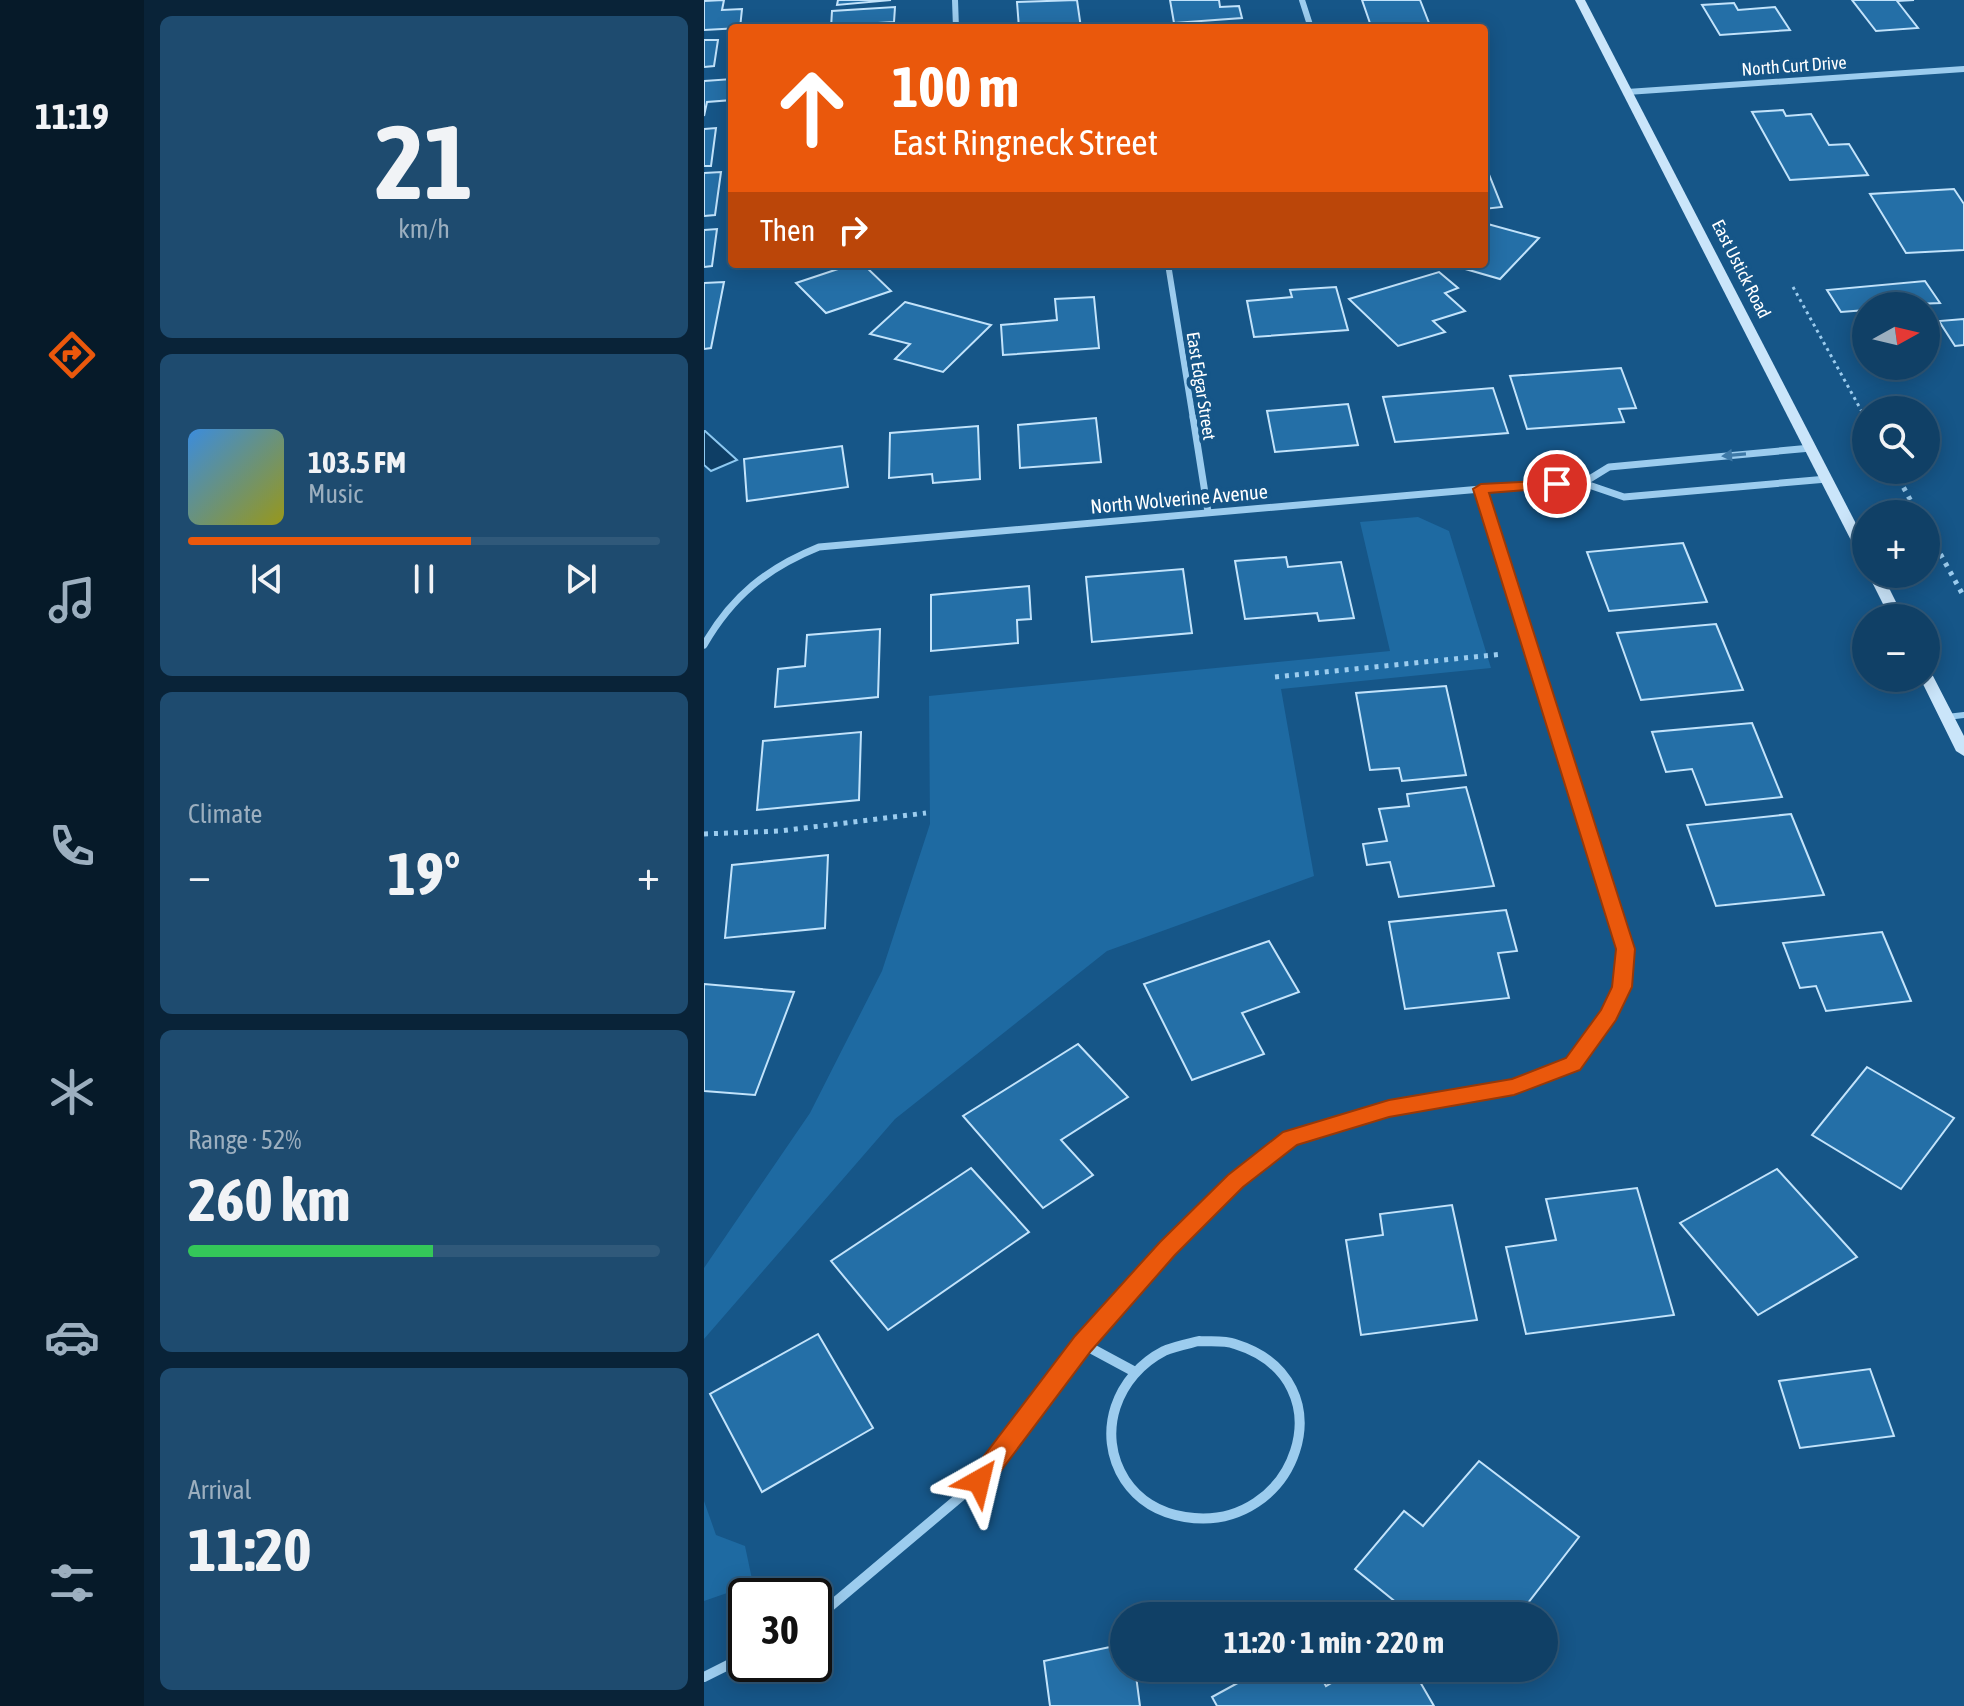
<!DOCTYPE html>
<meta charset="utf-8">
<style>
:root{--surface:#104066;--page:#1e4b6f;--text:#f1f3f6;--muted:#9cafbf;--line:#30597a;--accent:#ea580c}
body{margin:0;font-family:"Asap Condensed",sans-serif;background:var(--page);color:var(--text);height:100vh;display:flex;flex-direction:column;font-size:30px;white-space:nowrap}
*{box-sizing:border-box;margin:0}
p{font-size:26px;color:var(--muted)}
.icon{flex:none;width:44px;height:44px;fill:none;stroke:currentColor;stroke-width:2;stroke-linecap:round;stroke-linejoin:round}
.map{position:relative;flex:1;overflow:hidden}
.drawer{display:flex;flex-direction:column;gap:16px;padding:16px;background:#092338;width:560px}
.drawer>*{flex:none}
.hud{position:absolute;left:24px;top:24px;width:760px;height:244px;border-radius:8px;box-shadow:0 4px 20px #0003,0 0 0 2px var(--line);background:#ea580c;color:#fff;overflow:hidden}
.needle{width:52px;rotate:82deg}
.fabs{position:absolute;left:1148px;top:292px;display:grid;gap:16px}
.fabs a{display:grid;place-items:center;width:88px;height:88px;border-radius:50%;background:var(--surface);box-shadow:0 4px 20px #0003,0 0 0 2px var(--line);font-size:40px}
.speed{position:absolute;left:24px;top:1578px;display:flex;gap:16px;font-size:40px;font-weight:700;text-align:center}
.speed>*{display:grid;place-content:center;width:104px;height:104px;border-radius:50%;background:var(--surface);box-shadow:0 4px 20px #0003,0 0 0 2px var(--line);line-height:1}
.speed .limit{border:4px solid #111;border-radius:12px;background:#fff;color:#111}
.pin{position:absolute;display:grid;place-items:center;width:68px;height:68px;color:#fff;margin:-34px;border:4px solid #fff;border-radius:50%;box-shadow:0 2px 8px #0007}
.me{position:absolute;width:88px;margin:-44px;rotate:37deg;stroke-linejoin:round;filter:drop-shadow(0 0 6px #0008)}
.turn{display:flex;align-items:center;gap:28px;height:168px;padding:0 32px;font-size:36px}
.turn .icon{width:104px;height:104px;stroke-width:2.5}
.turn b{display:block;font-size:56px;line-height:68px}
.then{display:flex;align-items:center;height:76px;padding:0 32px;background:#0003;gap:16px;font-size:30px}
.big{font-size:60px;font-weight:700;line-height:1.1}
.drawer .widget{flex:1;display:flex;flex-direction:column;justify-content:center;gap:12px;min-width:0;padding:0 28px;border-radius:12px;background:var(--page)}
.drawer .dial{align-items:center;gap:0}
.dial b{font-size:104px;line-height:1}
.song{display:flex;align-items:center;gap:24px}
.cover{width:96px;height:96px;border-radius:12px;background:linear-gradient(135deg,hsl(210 70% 55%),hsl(60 70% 35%))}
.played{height:8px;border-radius:4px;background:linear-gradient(90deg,var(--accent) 60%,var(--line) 60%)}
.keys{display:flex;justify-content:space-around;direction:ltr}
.heat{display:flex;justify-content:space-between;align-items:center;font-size:44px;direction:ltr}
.charge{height:12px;border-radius:6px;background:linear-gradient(90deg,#34c759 52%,var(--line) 0)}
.trip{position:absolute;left:406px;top:1602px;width:448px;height:80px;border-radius:40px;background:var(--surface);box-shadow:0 4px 20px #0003,0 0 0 2px var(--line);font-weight:700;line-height:80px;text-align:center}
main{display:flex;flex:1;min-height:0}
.dock{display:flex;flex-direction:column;width:144px;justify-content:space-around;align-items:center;background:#061a29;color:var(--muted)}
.dock .icon{width:56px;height:56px}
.dock .selected{color:var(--accent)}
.dock b{font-size:36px;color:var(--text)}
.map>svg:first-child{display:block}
</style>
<main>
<nav class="dock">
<b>11:19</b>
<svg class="icon selected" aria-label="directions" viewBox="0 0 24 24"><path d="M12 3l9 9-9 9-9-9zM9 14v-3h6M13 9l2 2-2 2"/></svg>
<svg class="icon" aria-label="music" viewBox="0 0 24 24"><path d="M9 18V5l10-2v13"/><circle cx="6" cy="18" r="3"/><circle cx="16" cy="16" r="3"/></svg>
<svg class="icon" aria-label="phone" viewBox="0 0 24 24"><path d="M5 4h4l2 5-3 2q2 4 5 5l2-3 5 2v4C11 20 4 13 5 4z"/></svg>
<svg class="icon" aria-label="climate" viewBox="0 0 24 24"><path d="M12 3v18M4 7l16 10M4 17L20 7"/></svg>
<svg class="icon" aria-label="car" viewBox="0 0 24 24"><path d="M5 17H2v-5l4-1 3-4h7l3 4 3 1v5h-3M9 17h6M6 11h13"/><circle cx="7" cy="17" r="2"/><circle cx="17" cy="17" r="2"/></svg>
<svg class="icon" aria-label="filters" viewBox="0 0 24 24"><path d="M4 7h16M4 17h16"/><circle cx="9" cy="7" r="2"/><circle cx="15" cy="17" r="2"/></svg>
</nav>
<section class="drawer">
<div class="widget dial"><b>21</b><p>km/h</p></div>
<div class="widget">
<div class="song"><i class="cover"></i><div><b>103.5 FM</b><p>Music</p></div></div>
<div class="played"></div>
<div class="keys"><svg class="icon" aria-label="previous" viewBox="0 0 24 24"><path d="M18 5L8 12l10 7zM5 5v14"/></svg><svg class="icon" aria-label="pause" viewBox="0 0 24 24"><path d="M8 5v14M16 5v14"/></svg><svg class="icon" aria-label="next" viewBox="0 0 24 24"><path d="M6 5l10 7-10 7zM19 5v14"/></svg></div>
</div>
<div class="widget"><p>Climate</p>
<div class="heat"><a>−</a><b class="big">19°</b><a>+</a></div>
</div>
<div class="widget"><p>Range · 52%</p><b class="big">260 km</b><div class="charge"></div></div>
<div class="widget"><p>Arrival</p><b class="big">11:20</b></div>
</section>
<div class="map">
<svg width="1260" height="1706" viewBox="0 0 1260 1706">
<rect width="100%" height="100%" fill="#165688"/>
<!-- green -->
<g fill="#1e6aa2">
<polygon points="714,517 745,531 787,668 577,689 610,876 403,951 191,1119 0,1339 0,1268 106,1113 178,971 226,824 225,696 686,651 656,522"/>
<polygon points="0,1501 12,1535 41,1546 49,1584 0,1601"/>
</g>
<!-- water -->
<polygon fill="#0e3e65" stroke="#8ec9f1" stroke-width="2" points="0,431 1,431 33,460 7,471 0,465"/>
<!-- building -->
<g fill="#246fa7" stroke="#c2e3fb" stroke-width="2">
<polygon points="20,0 18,10 38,9 36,28 0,30 0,1"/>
<polygon points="134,0 187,0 133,5"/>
<polygon points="373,0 377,28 315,28 313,2"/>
<polygon points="466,0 515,0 516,7 535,6 538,18 470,23"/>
<polygon points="658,0 716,0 725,23 667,26"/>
<polygon points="1148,0 1210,0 1193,1 1214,28 1172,31"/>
<polygon points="1030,3 1034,10 1071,7 1086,30 1016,35 998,5"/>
<polygon points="191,7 190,22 175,23 175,28 127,28 128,11"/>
<polygon points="0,40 14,40 10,66 0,67"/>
<polygon points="28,79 28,100 3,102 0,116 0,81"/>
<polygon points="1079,110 1082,116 1107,114 1125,145 1145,144 1164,175 1086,180 1048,112"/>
<polygon points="12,128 7,166 0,166 0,129"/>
<polygon points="17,172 11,215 0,216 0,173"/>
<polygon points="780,172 784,172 798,207 780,209"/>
<polygon points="1250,189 1260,204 1260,250 1202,253 1166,194"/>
<polygon points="780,223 835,238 796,279 744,264 780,264"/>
<polygon points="13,229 8,266 0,267 0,230"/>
<polygon points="149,264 159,264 187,291 122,313 92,283"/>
<polygon points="735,272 754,288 741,293 761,311 729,321 741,332 694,346 645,299"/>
<polygon points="1221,281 1236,303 1162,306 1162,310 1137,312 1123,290"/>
<polygon points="20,282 7,348 0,349 0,283"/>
<polygon points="632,287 644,330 550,337 543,301 588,297 586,290"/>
<polygon points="390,297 395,348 299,355 297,325 353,320 351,299"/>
<polygon points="201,302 287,325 239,372 191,359 206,344 166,334"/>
<polygon points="1260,319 1260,345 1251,346 1235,321"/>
<polygon points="917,368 932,408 915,409 920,422 823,429 806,376"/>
<polygon points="789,388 804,433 691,442 679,397"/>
<polygon points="644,404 654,445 571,452 563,411"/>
<polygon points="392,418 397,462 316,468 314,425"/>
<polygon points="274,426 276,479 229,483 228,474 185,478 186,433"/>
<polygon points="138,446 144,487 43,501 40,459"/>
<polygon points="979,543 1003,602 905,611 883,552"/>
<polygon points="582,557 584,567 637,562 650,618 615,621 613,613 541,619 531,561"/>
<polygon points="479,569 488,633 388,642 382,577"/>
<polygon points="325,586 327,619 313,620 314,643 227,651 227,595"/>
<polygon points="1012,624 1039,690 937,700 913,633"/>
<polygon points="176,629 174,697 71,707 74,669 101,666 103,635"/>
<polygon points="742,686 762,775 698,781 695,768 666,770 652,693"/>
<polygon points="1048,723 1078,797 1002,805 988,769 962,772 948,732"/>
<polygon points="157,732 155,800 53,810 59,741"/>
<polygon points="762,787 790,886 695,897 686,862 663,865 659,844 683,841 675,809 705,806 703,794"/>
<polygon points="1087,814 1120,895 1012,906 983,825"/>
<polygon points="124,855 121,928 21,938 28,865"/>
<polygon points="802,910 813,951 794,953 805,998 701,1009 685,922"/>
<polygon points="1178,932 1207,1001 1122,1011 1112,986 1096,988 1079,943"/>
<polygon points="565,941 595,992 538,1013 560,1054 488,1080 440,984"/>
<polygon points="0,984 90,992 51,1095 0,1091"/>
<polygon points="374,1044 424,1097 357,1140 389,1175 339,1208 259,1116"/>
<polygon points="1163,1067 1250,1118 1197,1189 1108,1135"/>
<polygon points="267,1168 325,1232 184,1330 127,1261"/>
<polygon points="1073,1169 1153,1257 1054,1315 976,1223"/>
<polygon points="933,1188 970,1315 822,1334 802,1247 852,1240 842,1199"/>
<polygon points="748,1205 773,1320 657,1335 642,1240 679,1235 676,1214"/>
<polygon points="114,1334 169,1428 58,1492 6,1394"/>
<polygon points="1166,1369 1190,1436 1096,1448 1075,1381"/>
<polygon points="775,1461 875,1537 814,1616 709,1616 651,1569 700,1511 719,1526"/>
<polygon points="420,1644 420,1668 431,1668 436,1706 346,1706 340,1661"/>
<polygon points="561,1668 612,1668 622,1686 653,1668 708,1668 730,1706 513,1706 508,1697"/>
</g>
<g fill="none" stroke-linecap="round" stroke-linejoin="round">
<!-- path-far1 -->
<polyline stroke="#9cccee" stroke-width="3" stroke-dasharray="3 4" stroke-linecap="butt" points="1089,287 1162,419"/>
<!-- path -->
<g stroke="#9cccee" stroke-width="5" stroke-dasharray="4 6" stroke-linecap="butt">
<polyline points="1160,417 1162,420"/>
<polyline points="1190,470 1214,514"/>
<polyline points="1222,528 1260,597"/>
<polyline points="571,677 799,654"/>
<polyline points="0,834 76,831 222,813"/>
</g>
<!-- lane -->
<polyline stroke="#9cccee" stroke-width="6" points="1243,717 1260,715"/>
<!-- street-far2 -->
<g stroke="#9cccee" stroke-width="6">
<polyline points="251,0 252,28"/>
<polyline points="598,0 607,28"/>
<polyline points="923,92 1260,69"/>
<polyline points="464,264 489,419"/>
</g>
<!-- street-far1 -->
<g stroke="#9cccee" stroke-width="7">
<polyline points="489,417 504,512"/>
<polyline points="1107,448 905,467 879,483 920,497 1123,479"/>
<polyline points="777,489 921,949 919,973"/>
<path d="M0 645C28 596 63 568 115 547L777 489 879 483"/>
</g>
<!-- street -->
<g stroke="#9cccee" stroke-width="10">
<path d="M495 1341C507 1342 520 1340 531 1344 647 1380 592 1535 481 1517 456 1513 435 1501 421 1480 391 1433 413 1375 460 1351 471 1346 483 1344 495 1341Z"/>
<polyline points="379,1344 431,1372"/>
<polyline points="110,1620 275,1481 379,1344 464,1249 532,1181 586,1138 685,1109 810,1087 869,1064 905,1014 918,987 919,971"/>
<polyline points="0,1677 42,1656"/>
</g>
<!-- secondary -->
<g fill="#cae5fa" fill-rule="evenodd">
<polygon points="871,0 881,0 1162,543 1162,560 1155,556"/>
<polygon points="1164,574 1178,574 1200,618 1186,618"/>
<polygon points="1222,671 1229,676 1260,736 1260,756 1252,751 1216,678 1222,678"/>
</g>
</g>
<!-- one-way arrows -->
<defs><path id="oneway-solid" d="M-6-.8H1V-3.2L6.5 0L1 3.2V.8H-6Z" transform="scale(2)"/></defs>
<use fill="#3e79a7" href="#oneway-solid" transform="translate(1030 455) rotate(175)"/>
<!-- route -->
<polygon fill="#ea580c" stroke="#983908" stroke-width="2" points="853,480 859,481 859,487 785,493 931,949 928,987 912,1020 876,1070 810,1095 685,1117 593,1145 539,1187 471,1255 387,1351 284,1488 275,1492 267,1488 264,1481 267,1473 371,1336 456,1242 524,1175 579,1132 685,1100 808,1079 862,1058 897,1010 908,987 912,949 769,489 777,484"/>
<g text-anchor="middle" stroke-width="8" stroke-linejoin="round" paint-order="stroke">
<!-- far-street labels -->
<g font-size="18" fill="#fff" stroke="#165688">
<text transform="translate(1090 66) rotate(-4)" y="6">North Curt Drive</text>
<text transform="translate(1037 269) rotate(63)" y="6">East Ustick Road</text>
<text transform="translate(497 386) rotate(81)" y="6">East Edgar Street</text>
</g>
<!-- street labels -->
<g font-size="20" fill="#fff" stroke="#165688">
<text transform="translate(475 499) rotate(-5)" y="7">North Wolverine Avenue</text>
</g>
</g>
</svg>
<div class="fabs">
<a><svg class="needle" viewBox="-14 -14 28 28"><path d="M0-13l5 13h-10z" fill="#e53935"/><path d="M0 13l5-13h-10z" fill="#9cafbf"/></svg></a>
<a><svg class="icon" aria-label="search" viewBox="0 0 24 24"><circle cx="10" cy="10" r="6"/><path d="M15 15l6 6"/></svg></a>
<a>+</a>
<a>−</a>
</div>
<div class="speed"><div class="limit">30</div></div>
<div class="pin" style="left:853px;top:484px;background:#d93025"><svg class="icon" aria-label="arrive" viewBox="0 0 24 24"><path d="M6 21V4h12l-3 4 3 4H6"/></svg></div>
<svg class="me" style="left:275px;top:1481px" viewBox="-20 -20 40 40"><path d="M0-17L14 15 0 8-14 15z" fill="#ea580c" stroke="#fff" stroke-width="4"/></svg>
<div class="trip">11:20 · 1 min · 220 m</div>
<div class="hud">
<div class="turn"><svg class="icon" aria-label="ahead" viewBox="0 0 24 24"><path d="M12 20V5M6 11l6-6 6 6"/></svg><div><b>100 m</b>East Ringneck Street</div></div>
<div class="then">Then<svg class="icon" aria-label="right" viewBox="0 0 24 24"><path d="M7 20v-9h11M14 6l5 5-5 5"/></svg></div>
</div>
</div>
</main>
